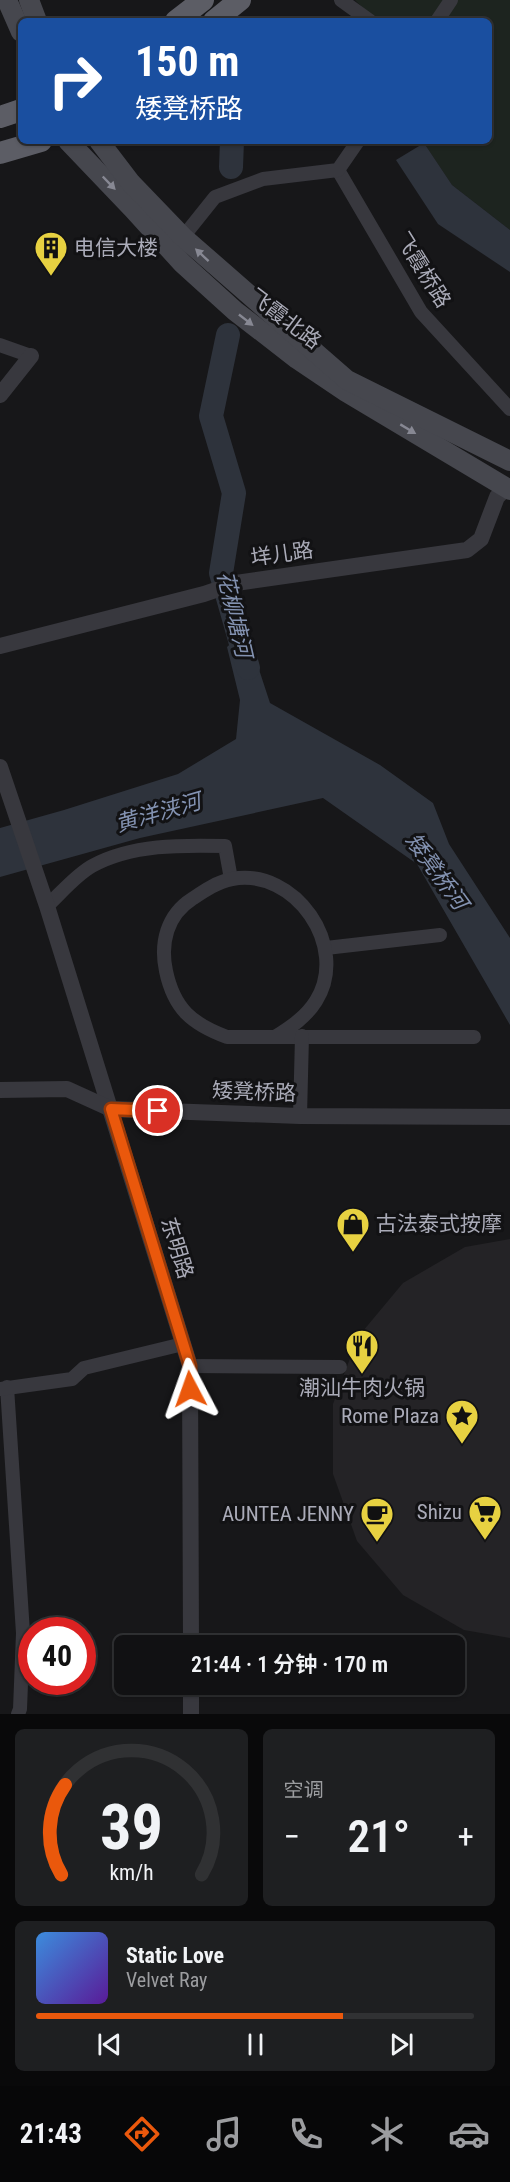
<!DOCTYPE html>
<html lang="zh">
<meta charset="utf-8">
<style>
:root{--surface:#111113;--page:#1e1f21;--text:#f1f3f6;--muted:#9c9da0;--line:#303133;--accent:#ea580c}
body{margin:0;font-family:"Roboto Condensed","Noto Sans SC",sans-serif;background:var(--page);color:var(--text);height:100vh;display:flex;flex-direction:column;font-size:22px;white-space:nowrap}
*{box-sizing:border-box;margin:0}
p{font-size:20px;color:var(--muted)}
.icon{flex:none;width:33px;height:33px;fill:none;stroke:currentColor;stroke-width:2;stroke-linecap:round;stroke-linejoin:round}
.map{position:relative;height:1714px;overflow:hidden}
.details{display:flex;flex-direction:column;gap:15px;padding:15px;background:#09090a;flex:1}
.details>*{flex:none}
.guide{position:absolute;left:18px;top:18px;width:474px;height:126px;border-radius:9px;box-shadow:0 2px 4px #0004,0 0 0 2px var(--line);background:#1a4fa0;color:#fff;overflow:hidden}
.speed{position:absolute;left:18px;top:1617px;display:flex;gap:12px;font-size:30px;font-weight:700;text-align:center}
.speed>*{display:grid;place-content:center;width:78px;height:78px;border-radius:50%;background:var(--surface);box-shadow:0 2px 4px #0004,0 0 0 2px var(--line);line-height:1}
.speed .limit{border:9px solid #d22;background:#fff;color:#111}
.pin{position:absolute;display:grid;place-items:center;width:51px;height:51px;color:#fff;margin:-26px;border:3px solid #fff;border-radius:50%;box-shadow:0 2px 6px #0007}
.me{position:absolute;width:66px;margin:-33px;rotate:356deg;stroke-linejoin:round;filter:drop-shadow(0 0 4px #0008)}
.turn{display:flex;align-items:center;gap:21px;height:126px;padding:0 18px;font-size:27px}
.turn .icon{width:78px;height:78px;stroke-width:2.5}
.turn b{display:block;font-size:42px;line-height:51px}
.big{font-size:45px;font-weight:600;line-height:1.1}
.details .widget{flex:1;display:flex;flex-direction:column;justify-content:center;gap:9px;min-width:0;padding:0 21px;border-radius:9px;background:var(--page)}
.details .dial{align-items:center;gap:0}
.dial svg{height:156px;overflow:visible;fill:none;stroke:var(--line);stroke-width:7;stroke-linecap:round;text-anchor:middle}
.dial text{fill:var(--text);stroke:none}
.song{display:flex;align-items:center;gap:18px}
.cover{width:72px;height:72px;border-radius:9px;background:linear-gradient(135deg,hsl(210 70% 55%),hsl(270 70% 35%))}
.played{height:6px;border-radius:3px;background:linear-gradient(90deg,var(--accent) 70%,var(--line) 70%)}
.keys{display:flex;justify-content:space-around;direction:ltr}
.heat{display:flex;justify-content:space-between;align-items:center;font-size:33px;direction:ltr}
.details .tiles{flex:1;display:grid;gap:15px;grid-template-columns:1fr 1fr}
.widget:last-child{grid-column:span 2}
.trip{position:absolute;left:114px;top:1635px;width:351px;height:60px;border-radius:9px;background:var(--surface);box-shadow:0 2px 4px #0004,0 0 0 2px var(--line);font-weight:600;line-height:60px;text-align:center}
.dock{display:flex;height:96px;justify-content:space-around;align-items:center;background:#070708;color:var(--muted)}
.dock .icon{width:42px;height:42px}
.dock .on{color:var(--accent)}
.dock b{font-size:27px;color:var(--text)}
.map>svg:first-child{display:block}
</style>
<div class="map">
<svg width="510" height="1714" viewBox="0 0 510 1714">
<rect width="100%" height="100%" fill="#171719"/>
<!-- built -->
<polygon fill="#242326" points="510,1239 510,1638 464,1630 403,1595 357,1541 333,1474 333,1404 358,1337 403,1283 465,1247"/>
<!-- green -->
<polygon fill="#1d241f" points="355,0 510,0 510,230 452,185 424,143 424,141 489,141 489,21 376,21"/>
<!-- water -->
<g fill="#2e333c">
<polygon points="424,143 452,185 510,230 510,272 438,224 396,160"/>
<polygon points="246,630 270,703 380,765 433,803 449,844 510,938 510,1025 417,864 323,798 140,838 0,877 0,828 64,810 178,774 236,739 240,700 227,647"/>
</g>
<g fill="none" stroke-linecap="round" stroke-linejoin="round">
<!-- river -->
<g stroke="#2e333c" stroke-width="24">
<polyline points="231,167 232,141"/>
<polyline points="228,335 211,416 234,493 221,573 248,668"/>
</g>
<!-- minor -->
<g stroke="#38383e" stroke-width="14">
<polyline points="341,0 370,21"/>
<polyline points="437,21 451,0"/>
<polyline points="338,170 421,312 510,409"/>
<polyline points="183,237 215,197 263,179 338,170 358,141"/>
<polyline points="0,345 31,356"/>
<path d="M47 906C61 893 76 875 92 866 132 844 182 845 225 846L231 879"/>
<polyline points="326,948 440,935"/>
<path d="M275 1037C291 1027 306 1017 316 1001 350 947 295 867 232 879 217 882 204 891 192 899 167 915 160 943 166 971 174 1009 192 1024 227 1037H474"/>
<polyline points="300,1116 302,1036"/>
<polyline points="190,1366 340,1367"/>
<polyline points="7,1387 23,1633 20,1709 18,1714"/>
<polyline points="0,1389 72,1379 84,1368 183,1344"/>
</g>
<!-- tertiary -->
<g stroke="#38383e" stroke-width="16">
<polyline points="0,395 31,356"/>
<polyline points="0,646 204,594 236,583 467,550 481,539 497,497 506,488"/>
<polyline points="0,767 47,906 190,1366 191,1646"/>
<polyline points="0,1090 67,1089 111,1109 300,1116 510,1117"/>
<polyline points="191,1684 191,1714"/>
</g>
<!-- secondary -->
<g stroke="#46474e" stroke-width="20">
<polyline points="7,0 21,32"/>
<polyline points="29,0 37,21"/>
<polyline points="68,141 132,208 182,263 235,311 297,359 346,392 510,490"/>
<polyline points="99,141 131,183 183,237 347,380 510,461"/>
</g>
<!-- trunk -->
<g stroke="#5c5d65" stroke-width="22">
<polyline points="176,21 203,0"/>
<polyline points="214,21 240,0"/>
<polyline points="0,117 21,110"/>
<polyline points="0,153 41,141"/>
</g>
</g>
<!-- one-way arrows -->
<defs><path id="oneway-solid" d="M-6-.8H1V-3.2L6.5 0L1 3.2V.8H-6Z" transform="scale(1.5)"/></defs>
<g fill="#878893">
<use href="#oneway-solid" transform="translate(109 183) rotate(46)"/>
<use href="#oneway-solid" transform="translate(202 255) rotate(-137)"/>
<use href="#oneway-solid" transform="translate(246 320) rotate(38)"/>
<use href="#oneway-solid" transform="translate(408 429) rotate(31)"/>
</g>
<g fill="none" stroke-linecap="round" stroke-linejoin="round">
<!-- route casing -->
<g stroke="#983908" stroke-width="15">
<polyline id="route" points="158,1111 111,1109 190,1366 190,1389"/>
</g>
<!-- route -->
<use href="#route" stroke="#ea580c" stroke-width="10"/>
</g>
<!-- icons -->
<defs>
<g id="building-pin" transform="scale(1.725)"><path d="M0 17L-7.5 6A9.5 9.5 0 1 1 7.5 6Z" fill="#e7d141" stroke="#121214"/><path d="M-4-6H4V6H1V3H-1V6H-4ZM-2.5-4.3h1.7v1.8h-1.7ZM.8-4.3h1.7v1.8H.8ZM-2.5-1h1.7V.8h-1.7ZM.8-1h1.7V.8H.8Z" fill="#111"/></g>
<g id="shop-pin" transform="scale(1.725)"><path d="M0 17L-7.5 6A9.5 9.5 0 1 1 7.5 6Z" fill="#e7d141" stroke="#121214"/><path d="M-5-2.5h2.3a2.7 3.5 0 0 1 5.4 0H5L5.5 6h-11ZM-1.5-2.5h3a1.5 2.3 0 0 0-3 0Z" fill="#111"/></g>
<g id="restaurant-pin" transform="scale(1.725)"><path d="M0 17L-7.5 6A9.5 9.5 0 1 1 7.5 6Z" fill="#e7d141" stroke="#121214"/><path d="M-5-6h1v4h1v-4h1v4h1v-4h1v5L-1.5 .5V6h-2V.5L-5-1ZM5-6V6H3V1.5H1.5Q1.5-4 5-6Z" fill="#111"/></g>
<g id="sight-pin" transform="scale(1.725)"><path d="M0 17L-7.5 6A9.5 9.5 0 1 1 7.5 6Z" fill="#e7d141" stroke="#121214"/><path d="M0-6L1.8-2.2L6-1.7L2.9 1.2L3.7 5.4L0 3.3L-3.7 5.4L-2.9 1.2L-6-1.7L-1.8-2.2Z" fill="#111"/></g>
<g id="supermarket-pin" transform="scale(1.725)"><path d="M0 17L-7.5 6A9.5 9.5 0 1 1 7.5 6Z" fill="#e7d141" stroke="#121214"/><path d="M-6-5.5h2.5l.6 2H6L4.5 2H-2.5L-4.4-4H-6ZM-1.5 3.2a1.3 1.3 0 1 0 .1 0ZM3 3.2a1.3 1.3 0 1 0 .1 0Z" fill="#111"/></g>
<g id="cafe-pin" transform="scale(1.725)"><path d="M0 17L-7.5 6A9.5 9.5 0 1 1 7.5 6Z" fill="#e7d141" stroke="#121214"/><path d="M-5.5-4.5H6V0H3Q3 3.5 0 3.5H-2.5Q-5.5 3.5-5.5 0ZM3-3.2v2h1.7v-2ZM-6 4.5H4V6H-6Z" fill="#111"/></g>
</defs>
<g fill-rule="evenodd">
<use href="#building-pin" x="51" y="248"/>
<use href="#shop-pin" x="353" y="1224"/>
<use href="#restaurant-pin" x="362" y="1346"/>
<use href="#sight-pin" x="462" y="1416"/>
<use href="#supermarket-pin" x="485" y="1512"/>
<use href="#cafe-pin" x="377" y="1514"/>
</g>
<g text-anchor="middle" stroke-width="6" stroke-linejoin="round" paint-order="stroke">
<!-- poi labels -->
<g font-size="21" fill="#aaabb8" stroke="#121214" text-anchor="end">
<text x="74" y="255" text-anchor="start">电信大楼</text>
<text x="376" y="1231" text-anchor="start">古法泰式按摩</text>
<text x="362" y="1395" text-anchor="middle">潮汕牛肉火锅</text>
<text x="439" y="1423">Rome Plaza</text>
<text x="462" y="1519">Shizu</text>
<text x="354" y="1521">AUNTEA JENNY</text>
</g>
<!-- street labels -->
<g font-size="21" fill="#aaabb8" stroke="#121214">
<text transform="translate(423 270) rotate(58)" y="7">飞霞桥路</text>
<text transform="translate(285 319) rotate(37)" y="7">飞霞北路</text>
<text transform="translate(282 554) rotate(-8)" y="7">垟儿路</text>
<text transform="translate(254 1092) rotate(2)" y="7">矮凳桥路</text>
<text transform="translate(177 1248) rotate(73)" y="7">东明路</text>
</g>
<!-- water labels -->
<g font-size="22" font-style="italic" fill="#8392b1" stroke="#121214">
<text transform="translate(235 614) rotate(77)" y="8">花柳塘河</text>
<text transform="translate(158 812) rotate(-16)" y="8">黄洋浃河</text>
<text transform="translate(437 871) rotate(54)" y="8">矮凳桥河</text>
</g>
</g>
</svg>
<div class="speed"><div class="limit">40</div></div>
<div class="pin" style="left:158px;top:1111px;background:#d93025"><svg class="icon" aria-label="arrive" viewBox="0 0 24 24"><path d="M6 21V4h12l-3 4 3 4H6"/></svg></div>
<svg class="me" style="left:190px;top:1389px" viewBox="-20 -20 40 40"><path d="M0-17L14 15 0 8-14 15z" fill="#ea580c" stroke="#fff" stroke-width="4"/></svg>
<div class="trip">21:44 · 1 分钟 · 170 m</div>
<div class="guide">
<div class="turn"><svg class="icon" aria-label="right" viewBox="0 0 24 24"><path d="M7 20v-9h11M14 6l5 5-5 5"/></svg><div><b>150 m</b>矮凳桥路</div></div>
</div>
</div>
<section class="details">
<div class="tiles">
<div class="widget dial"><svg viewBox="0 0 100 80">
<path d="M14 69A42 42 0 1 1 86 69"/>
<path d="M14 69A42 42 0 0 1 16 23" stroke="#ea580c"/>
<text x="50" y="56" font-size="32" font-weight="700">39</text>
<text x="50" y="72" font-size="11">km/h</text>
</svg></div>
<div class="widget"><p>空调</p>
<div class="heat"><a>−</a><b class="big">21°</b><a>+</a></div>
</div>
<div class="widget">
<div class="song"><i class="cover"></i><div><b>Static Love</b><p>Velvet Ray</p></div></div>
<div class="played"></div>
<div class="keys"><svg class="icon" aria-label="previous" viewBox="0 0 24 24"><path d="M18 5L8 12l10 7zM5 5v14"/></svg><svg class="icon" aria-label="pause" viewBox="0 0 24 24"><path d="M8 5v14M16 5v14"/></svg><svg class="icon" aria-label="next" viewBox="0 0 24 24"><path d="M6 5l10 7-10 7zM19 5v14"/></svg></div>
</div>
</div>
</section>
<nav class="dock">
<b>21:43</b>
<svg class="icon on" aria-label="directions" viewBox="0 0 24 24"><path d="M12 3l9 9-9 9-9-9zM9 14v-3h6M13 9l2 2-2 2"/></svg>
<svg class="icon" aria-label="music" viewBox="0 0 24 24"><path d="M9 18V5l10-2v13"/><circle cx="6" cy="18" r="3"/><circle cx="16" cy="16" r="3"/></svg>
<svg class="icon" aria-label="phone" viewBox="0 0 24 24"><path d="M5 4h4l2 5-3 2q2 4 5 5l2-3 5 2v4C11 20 4 13 5 4z"/></svg>
<svg class="icon" aria-label="climate" viewBox="0 0 24 24"><path d="M12 3v18M4 7l16 10M4 17L20 7"/></svg>
<svg class="icon" aria-label="car" viewBox="0 0 24 24"><path d="M5 17H2v-5l4-1 3-4h7l3 4 3 1v5h-3M9 17h6M6 11h13"/><circle cx="7" cy="17" r="2"/><circle cx="17" cy="17" r="2"/></svg>
</nav>
